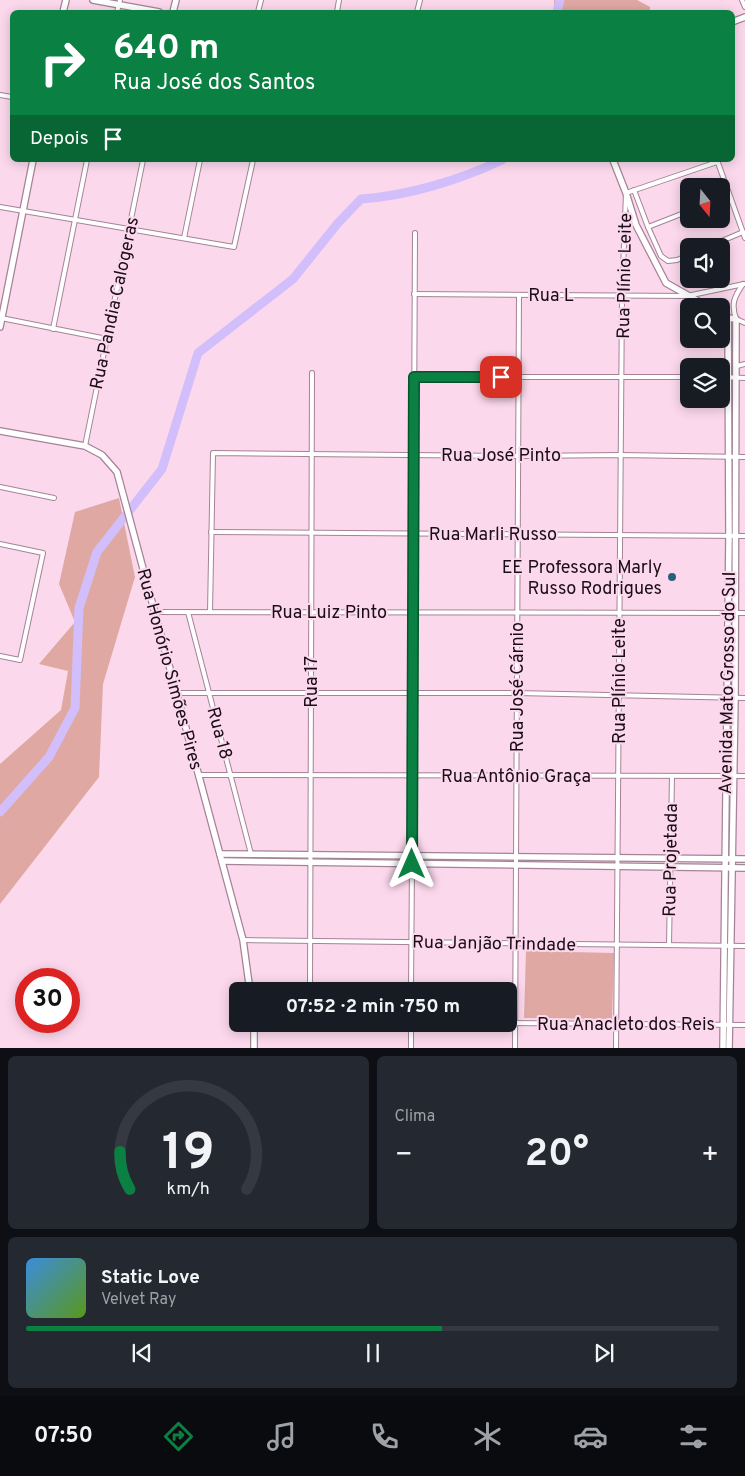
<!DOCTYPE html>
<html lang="pt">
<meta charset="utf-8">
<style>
:root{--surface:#171b24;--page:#242831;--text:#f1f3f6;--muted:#9ea1a6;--line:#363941;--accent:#0b8043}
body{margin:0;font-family:Overpass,sans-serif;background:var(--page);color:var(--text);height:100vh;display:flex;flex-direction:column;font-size:19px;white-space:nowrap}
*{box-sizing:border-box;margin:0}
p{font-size:16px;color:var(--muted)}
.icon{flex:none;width:28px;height:28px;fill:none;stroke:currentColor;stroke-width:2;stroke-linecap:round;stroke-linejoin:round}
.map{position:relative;height:1048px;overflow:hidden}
.sheet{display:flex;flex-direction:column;gap:8px;padding:8px;background:#0d0f14;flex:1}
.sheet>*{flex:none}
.hud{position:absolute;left:10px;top:10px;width:725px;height:152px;border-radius:8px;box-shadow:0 2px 12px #0003;background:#0b8043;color:#fff;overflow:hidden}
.needle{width:32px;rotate:162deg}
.buttons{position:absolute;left:680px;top:178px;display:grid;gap:10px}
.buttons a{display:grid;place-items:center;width:50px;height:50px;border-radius:8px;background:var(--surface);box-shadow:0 2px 12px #0003;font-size:25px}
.speed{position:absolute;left:15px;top:968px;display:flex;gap:10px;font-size:25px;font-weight:700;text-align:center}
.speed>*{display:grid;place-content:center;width:65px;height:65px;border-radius:50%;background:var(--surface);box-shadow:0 2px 12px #0003;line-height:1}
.speed .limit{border:8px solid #d22;background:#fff;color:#111}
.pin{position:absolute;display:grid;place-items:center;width:42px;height:42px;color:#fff;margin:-21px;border-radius:10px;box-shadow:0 2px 8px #0006}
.me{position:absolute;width:55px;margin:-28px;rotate:0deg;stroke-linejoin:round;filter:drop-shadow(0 0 4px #0008)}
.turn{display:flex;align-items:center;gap:18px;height:105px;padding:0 20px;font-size:22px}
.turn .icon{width:65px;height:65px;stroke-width:2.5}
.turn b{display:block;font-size:35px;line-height:42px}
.then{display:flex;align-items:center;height:48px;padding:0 20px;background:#0003;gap:10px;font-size:19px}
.big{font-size:38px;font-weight:700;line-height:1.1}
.sheet .tile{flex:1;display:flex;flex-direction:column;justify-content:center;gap:8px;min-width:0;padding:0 18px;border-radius:8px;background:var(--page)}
.sheet .dial{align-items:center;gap:0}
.dial svg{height:130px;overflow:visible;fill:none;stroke:var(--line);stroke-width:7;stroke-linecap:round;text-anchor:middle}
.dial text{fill:var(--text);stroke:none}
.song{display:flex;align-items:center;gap:15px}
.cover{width:60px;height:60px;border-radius:8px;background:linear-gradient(135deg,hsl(210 70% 55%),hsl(90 70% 35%))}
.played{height:5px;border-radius:2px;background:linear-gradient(90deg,var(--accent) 60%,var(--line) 60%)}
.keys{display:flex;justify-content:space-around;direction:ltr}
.heat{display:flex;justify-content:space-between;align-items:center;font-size:28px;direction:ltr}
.sheet .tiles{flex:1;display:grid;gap:8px;grid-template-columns:1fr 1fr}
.tile:last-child{grid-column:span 2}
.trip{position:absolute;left:229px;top:982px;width:288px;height:50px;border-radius:8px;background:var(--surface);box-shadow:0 2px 12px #0003;font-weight:700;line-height:50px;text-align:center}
.dock{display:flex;height:80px;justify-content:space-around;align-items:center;background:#090b0e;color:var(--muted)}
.dock .icon{width:35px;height:35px}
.dock .active{color:var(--accent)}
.dock b{font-size:22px;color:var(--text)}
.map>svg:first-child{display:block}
</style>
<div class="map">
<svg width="745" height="1049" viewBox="0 0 745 1049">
<rect width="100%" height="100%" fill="#fcd8ed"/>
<!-- green -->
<g fill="#e0a8a3">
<polygon points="554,0 637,0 650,7 650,12 554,12"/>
<polygon points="119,498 135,577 103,684 99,777 0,904 0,764 61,710 68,671 39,664 75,622 59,584 75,512"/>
<polygon points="526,951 614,953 612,1019 524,1018"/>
</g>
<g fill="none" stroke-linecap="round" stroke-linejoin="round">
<!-- river -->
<g stroke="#d2befa" stroke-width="9">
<polyline points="557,12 560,0"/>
<path d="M0 812 49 757 75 708 79 608 97 552 162 469 198 353 293 279 338 223 361 199C407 196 460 180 502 160"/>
</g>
<!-- street casing -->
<g stroke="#a48397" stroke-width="6">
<g id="street">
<polyline points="742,0 745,7"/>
<polyline points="117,12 120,0"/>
<polyline points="258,12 261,0"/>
<polyline points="337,12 339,0"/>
<polyline points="417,12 420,0"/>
<polyline points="0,95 12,97"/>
<polyline points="717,160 745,238"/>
<polyline points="634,190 648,227 689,211"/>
<polyline points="721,199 729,196"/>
<polyline points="0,207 234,247 253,160"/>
<polyline points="648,227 661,256 668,261 677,260 689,255"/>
<polyline points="184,238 200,160"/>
<polyline points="710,246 743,232"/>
<path d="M743 284C734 297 731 304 736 319L745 323"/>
<polyline points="414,294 687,296 744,284"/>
<polyline points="1,318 107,339"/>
<polyline points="53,329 87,160"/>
<polyline points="737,366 745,364"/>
<polyline points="414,377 689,377"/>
<polyline points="721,377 745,378"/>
<polyline points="85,446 143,160"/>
<polyline points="0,487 54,498"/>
<polyline points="211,532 745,536"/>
<polyline points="0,544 43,553 20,660 0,656"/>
<polyline points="154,612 745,613"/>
<polyline points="188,612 251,854"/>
<polyline points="210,612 213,453 518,456 621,455 745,457"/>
<polyline points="176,693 517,693 745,698"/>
<polyline points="198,775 745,776"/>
<polyline points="412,856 415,233"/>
<polyline points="243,940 745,946"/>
<polyline points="669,945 672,776"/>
<polyline points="310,991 312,373"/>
<polyline points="411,991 412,863"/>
<polyline points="508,1023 745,1025"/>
<polyline points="411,1049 411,1024"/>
<polyline points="515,1049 519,295"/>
<polyline points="616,1049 622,295 626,193 717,162"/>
</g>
</g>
<!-- secondary casing -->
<g stroke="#a48397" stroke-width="8">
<g id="secondary">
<polyline points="93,0 159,12"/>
<polyline points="63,12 66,0"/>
<polyline points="173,12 176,0"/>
<polyline points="732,22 745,17"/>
<polyline points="613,160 626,193 636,225 666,283 707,306"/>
<polyline points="721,314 728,318 736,319 735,698 729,1049"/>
<polyline points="0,327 33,160"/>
<polyline points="0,431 85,446 102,455 117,472 243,940 250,991"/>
<polyline points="220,854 745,859"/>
<polyline points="222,861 745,868"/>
<polyline points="254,1024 254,1049"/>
<polyline points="723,1049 729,536 728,318"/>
</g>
</g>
<!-- street -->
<use href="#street" stroke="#fff" stroke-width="4"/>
<!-- secondary -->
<use href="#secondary" stroke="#fff" stroke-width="5.5"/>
</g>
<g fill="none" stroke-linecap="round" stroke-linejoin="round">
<!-- route casing -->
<g stroke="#07532c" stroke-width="12">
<polyline id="route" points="412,864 414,377 501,377"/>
</g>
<!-- route -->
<use href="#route" stroke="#0b8043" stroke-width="9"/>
</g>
<!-- markers -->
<circle fill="#2b5e7b" stroke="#fcd8ed" stroke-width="2" cx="672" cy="577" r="5"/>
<g text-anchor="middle" stroke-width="4" stroke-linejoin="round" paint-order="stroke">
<!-- street labels -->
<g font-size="18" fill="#1a0e16" stroke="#fcd8ed">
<text transform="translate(624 276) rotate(-89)" y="6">Rua Plínio Leite</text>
<text x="551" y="301">Rua L</text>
<text transform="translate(114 303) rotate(-78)" y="6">Rua Pandia Calogeras</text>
<text x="501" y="461">Rua José Pinto</text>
<text x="493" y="540">Rua Marli Russo</text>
<text x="329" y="618">Rua Luiz Pinto</text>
<text transform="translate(170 669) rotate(75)" y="6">Rua Honório Simões Pires</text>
<text transform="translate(619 681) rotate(-90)" y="6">Rua Plínio Leite</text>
<text transform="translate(311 682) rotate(-90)" y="6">Rua 17</text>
<text transform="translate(727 683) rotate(-89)" y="6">Avenida Mato Grosso do Sul</text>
<text transform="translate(517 687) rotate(-90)" y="6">Rua José Cárnio</text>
<text transform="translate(220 733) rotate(75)" y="6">Rua 18</text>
<text x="516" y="782">Rua Antônio Graça</text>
<text transform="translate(670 860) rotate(-89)" y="6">Rua Projetada</text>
<text transform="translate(494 943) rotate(1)" y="6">Rua Janjão Trindade</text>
<text x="626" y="1030">Rua Anacleto dos Reis</text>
</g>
<!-- poi labels -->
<g font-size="18" fill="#1a0e16" stroke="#fcd8ed" text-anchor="end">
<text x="662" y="573">EE Professora Marly<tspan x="662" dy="21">Russo Rodrigues</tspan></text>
</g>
</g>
</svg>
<div class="buttons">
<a><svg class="needle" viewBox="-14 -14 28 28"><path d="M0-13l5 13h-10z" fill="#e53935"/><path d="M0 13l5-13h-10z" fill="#9ea1a6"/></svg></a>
<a><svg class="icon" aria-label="sound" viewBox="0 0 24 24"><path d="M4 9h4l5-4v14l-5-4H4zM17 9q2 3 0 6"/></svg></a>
<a><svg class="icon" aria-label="search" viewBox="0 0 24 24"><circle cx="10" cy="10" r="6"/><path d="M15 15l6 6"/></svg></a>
<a><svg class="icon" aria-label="layers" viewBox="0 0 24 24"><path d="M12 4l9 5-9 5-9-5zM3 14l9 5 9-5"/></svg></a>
</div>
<div class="speed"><div class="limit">30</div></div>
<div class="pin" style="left:501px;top:377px;background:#d93025"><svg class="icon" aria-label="arrive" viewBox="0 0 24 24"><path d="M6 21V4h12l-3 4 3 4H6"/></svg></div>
<svg class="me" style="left:412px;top:864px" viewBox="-20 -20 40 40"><path d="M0-17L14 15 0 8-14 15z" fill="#0b8043" stroke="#fff" stroke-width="4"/></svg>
<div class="trip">07:52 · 2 min · 750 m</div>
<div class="hud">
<div class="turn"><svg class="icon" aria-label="right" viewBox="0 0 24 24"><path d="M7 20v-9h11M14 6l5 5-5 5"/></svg><div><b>640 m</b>Rua José dos Santos</div></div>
<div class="then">Depois<svg class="icon" aria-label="arrive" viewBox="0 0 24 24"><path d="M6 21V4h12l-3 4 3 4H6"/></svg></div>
</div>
</div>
<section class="sheet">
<div class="tiles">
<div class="tile dial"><svg viewBox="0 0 100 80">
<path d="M14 69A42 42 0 1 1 86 69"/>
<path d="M14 69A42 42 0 0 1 8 46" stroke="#0b8043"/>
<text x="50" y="56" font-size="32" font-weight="700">19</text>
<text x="50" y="72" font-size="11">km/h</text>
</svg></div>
<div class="tile"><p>Clima</p>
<div class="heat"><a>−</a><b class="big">20°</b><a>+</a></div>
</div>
<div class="tile">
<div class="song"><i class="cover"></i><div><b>Static Love</b><p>Velvet Ray</p></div></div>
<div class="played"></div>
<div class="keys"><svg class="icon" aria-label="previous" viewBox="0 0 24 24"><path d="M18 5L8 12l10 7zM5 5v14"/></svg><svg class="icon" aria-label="pause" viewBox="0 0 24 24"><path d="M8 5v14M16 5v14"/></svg><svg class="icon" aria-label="next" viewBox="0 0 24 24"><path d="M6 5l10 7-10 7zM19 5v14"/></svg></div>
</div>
</div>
</section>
<nav class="dock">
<b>07:50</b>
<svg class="icon active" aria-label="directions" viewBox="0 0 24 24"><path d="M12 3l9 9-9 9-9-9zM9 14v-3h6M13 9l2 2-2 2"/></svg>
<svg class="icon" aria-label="music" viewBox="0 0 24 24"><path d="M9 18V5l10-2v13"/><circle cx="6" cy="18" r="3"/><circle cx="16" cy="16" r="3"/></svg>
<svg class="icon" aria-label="phone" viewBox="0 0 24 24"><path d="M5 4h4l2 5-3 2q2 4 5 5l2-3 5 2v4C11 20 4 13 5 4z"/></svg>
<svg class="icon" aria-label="climate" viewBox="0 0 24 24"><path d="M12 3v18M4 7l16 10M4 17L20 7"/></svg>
<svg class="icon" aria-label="car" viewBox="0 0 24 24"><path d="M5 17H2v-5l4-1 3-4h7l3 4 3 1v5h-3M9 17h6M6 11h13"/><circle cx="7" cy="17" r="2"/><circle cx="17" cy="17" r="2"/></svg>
<svg class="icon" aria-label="filters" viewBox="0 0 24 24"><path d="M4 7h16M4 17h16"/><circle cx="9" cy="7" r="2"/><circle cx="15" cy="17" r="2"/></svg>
</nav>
